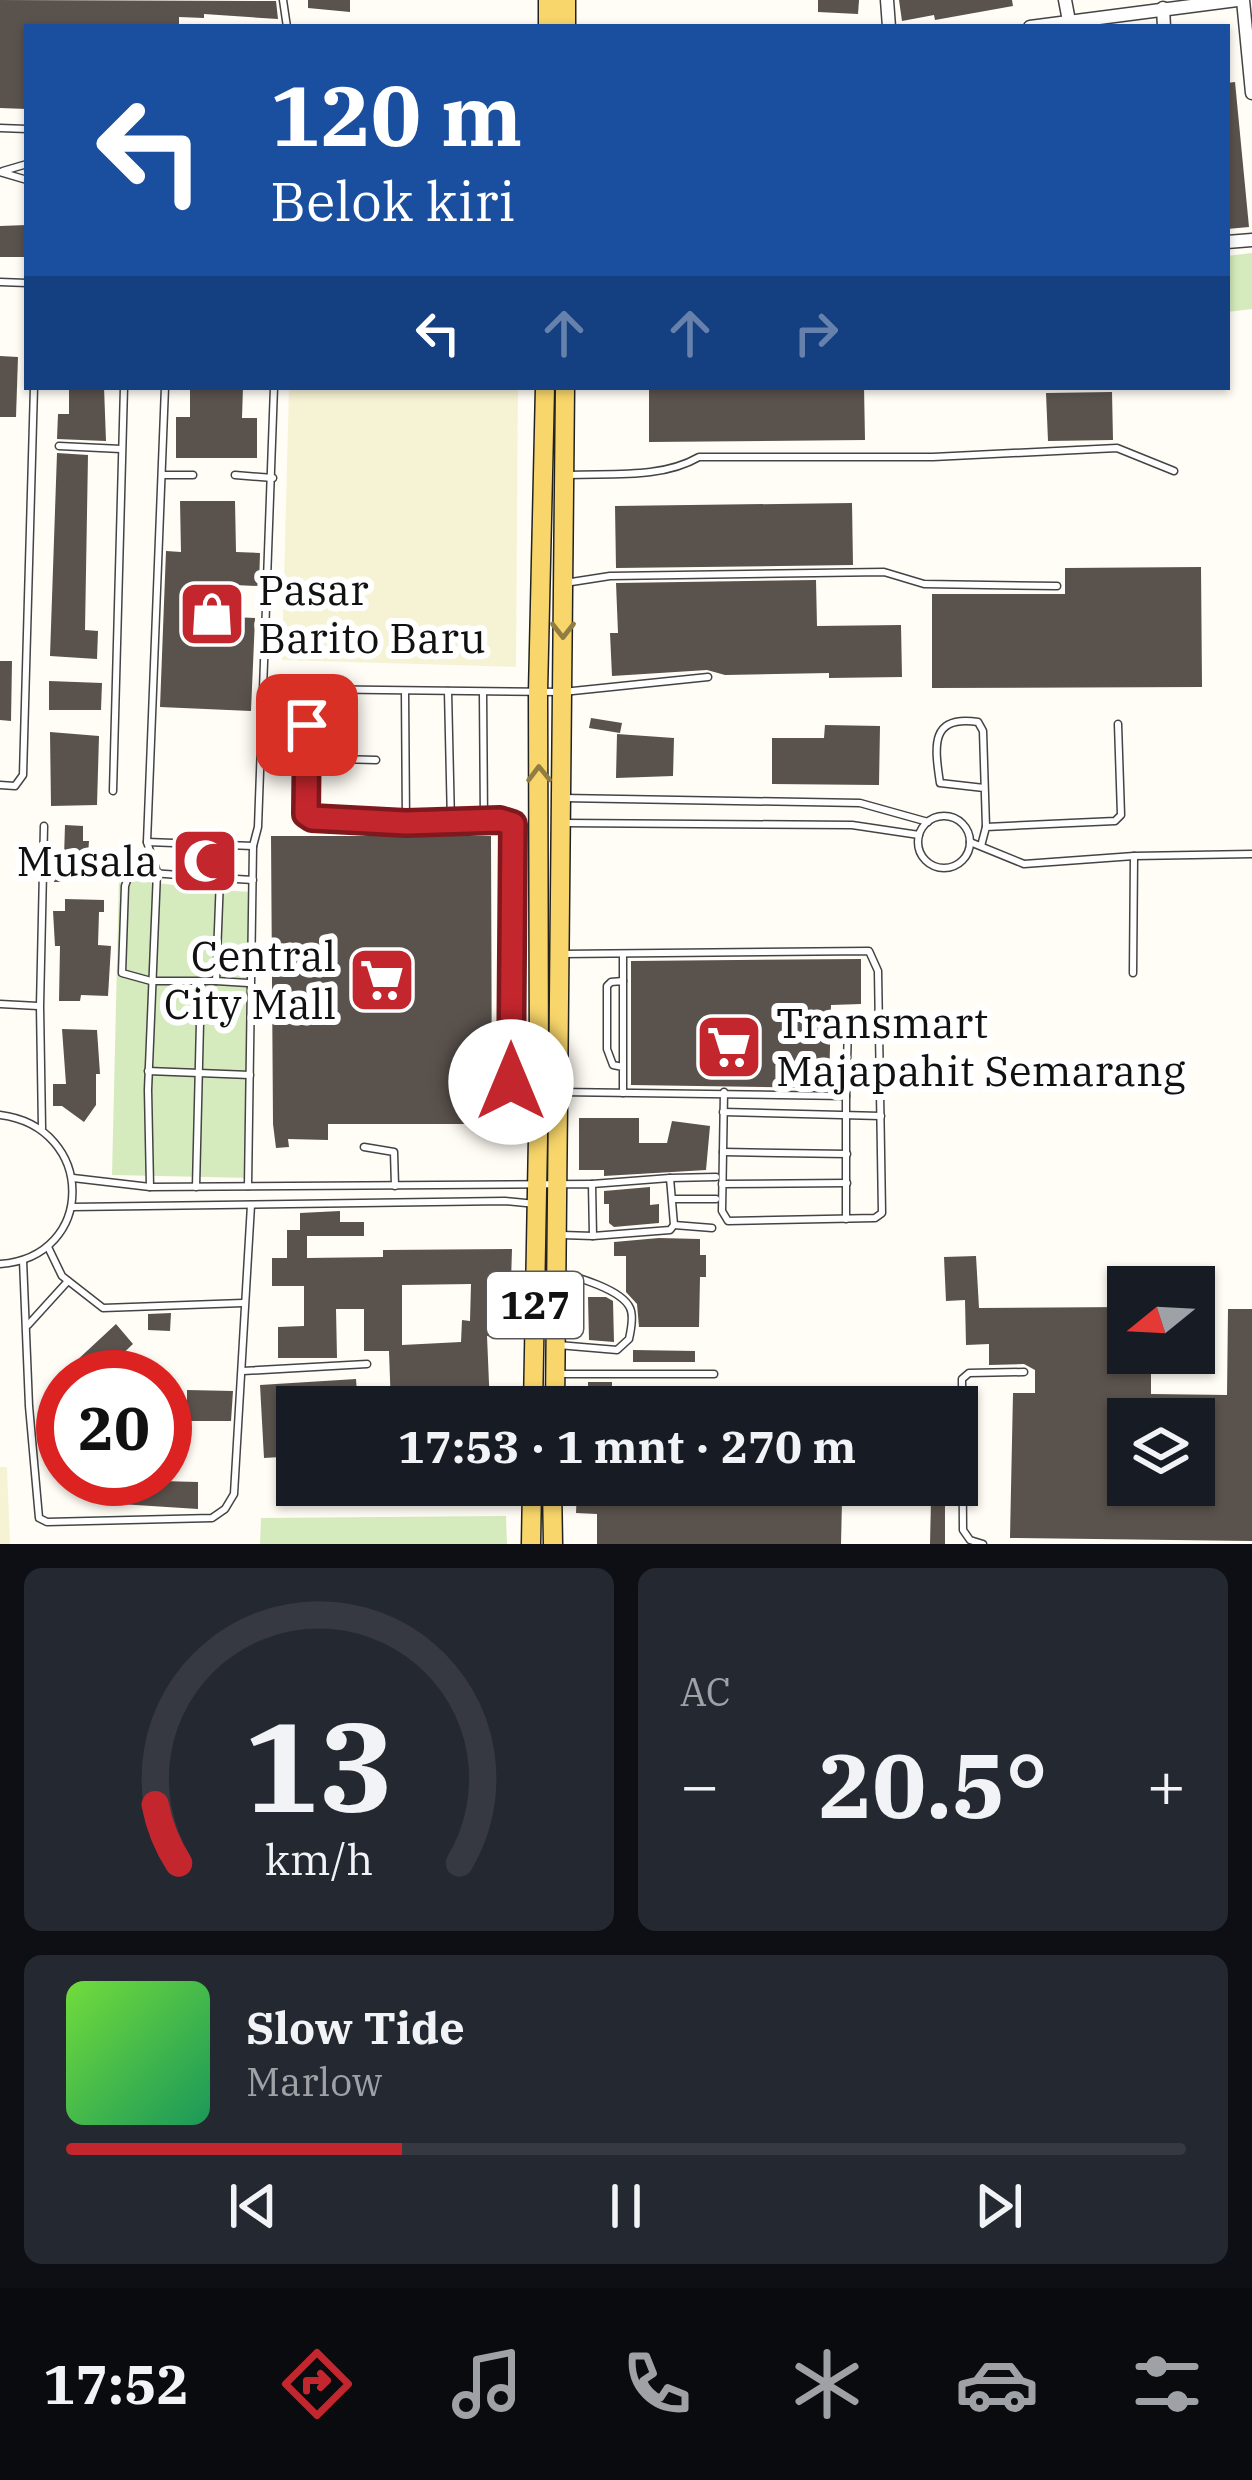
<!DOCTYPE html>
<html lang="id">
<meta charset="utf-8">
<style>
:root{--surface:#171b24;--page:#242831;--text:#f1f3f6;--muted:#9ea1a6;--line:#363941;--accent:#c4262e}
body{margin:0;font-family:"IBM Plex Serif",serif;background:var(--page);color:var(--text);height:100vh;display:flex;flex-direction:column;font-size:45px;white-space:nowrap}
*{box-sizing:border-box;margin:0}
p{font-size:39px;color:var(--muted)}
.icon{flex:none;width:66px;height:66px;fill:none;stroke:currentColor;stroke-width:2;stroke-linecap:round;stroke-linejoin:round}
.map{position:relative;height:1544px;overflow:hidden}
.details{display:flex;flex-direction:column;gap:24px;padding:24px;background:#0d0f14;flex:1}
.details>*{flex:none}
.hud{position:absolute;left:24px;top:24px;width:1206px;height:366px;border-radius:0px;box-shadow:0 3px 9px #0004;background:#1a4fa0;color:#fff;overflow:hidden}
.needle{width:78px;rotate:252deg}
.tools{position:absolute;left:1107px;top:1266px;display:grid;gap:24px}
.tools a{display:grid;place-items:center;width:108px;height:108px;border-radius:0px;background:var(--surface);box-shadow:0 3px 9px #0004;font-size:60px}
.speed{position:absolute;left:36px;top:1350px;display:flex;gap:24px;font-size:60px;font-weight:700;text-align:center}
.speed>*{display:grid;place-content:center;width:156px;height:156px;border-radius:50%;background:var(--surface);box-shadow:0 3px 9px #0004;line-height:1}
.speed .limit{border:18px solid #d22;background:#fff;color:#111}
.pin{position:absolute;display:grid;place-items:center;width:102px;height:102px;color:#fff;margin:-51px;border-radius:24px;box-shadow:0 6px 18px #0006}
.me{position:absolute;width:132px;margin:-66px;rotate:0deg;stroke-linejoin:round;filter:drop-shadow(0 0 9px #0008)}
.turn{display:flex;align-items:center;gap:42px;height:252px;padding:0 48px;font-size:54px}
.turn .icon{width:156px;height:156px;stroke-width:2.5}
.turn b{display:block;font-size:84px;line-height:102px}
.lanes{display:flex;align-items:center;height:114px;padding:0 48px;background:#0003;justify-content:center;gap:60px;direction:ltr}
.lanes .off{opacity:.35}
.big{font-size:90px;font-weight:700;line-height:1.1}
.details .widget{flex:1;display:flex;flex-direction:column;justify-content:center;gap:18px;min-width:0;padding:0 42px;border-radius:18px;background:var(--page)}
.details .dial{align-items:center;gap:0}
.dial svg{height:312px;overflow:visible;fill:none;stroke:var(--line);stroke-width:7;stroke-linecap:round;text-anchor:middle}
.dial text{fill:var(--text);stroke:none}
.song{display:flex;align-items:center;gap:36px}
.cover{width:144px;height:144px;border-radius:18px;background:linear-gradient(135deg,hsl(100 70% 55%),hsl(150 70% 35%))}
.played{height:12px;border-radius:6px;background:linear-gradient(90deg,var(--accent) 30%,var(--line) 30%)}
.keys{display:flex;justify-content:space-around;direction:ltr}
.heat{display:flex;justify-content:space-between;align-items:center;font-size:66px;direction:ltr}
.details .tiles{flex:1;display:grid;gap:24px;grid-template-columns:1fr 1fr}
.widget:last-child{grid-column:span 2}
.trip{position:absolute;left:276px;top:1386px;width:702px;height:120px;border-radius:0px;background:var(--surface);box-shadow:0 3px 9px #0004;font-weight:700;line-height:120px;text-align:center}
.tab-bar{display:flex;height:192px;justify-content:space-around;align-items:center;background:#090b0e;color:var(--muted)}
.tab-bar .icon{width:84px;height:84px}
.tab-bar .active{color:var(--accent)}
.tab-bar b{font-size:54px;color:var(--text)}
.map>svg:first-child{display:block}
</style>
<div class="map">
<svg width="1252" height="1544" viewBox="0 0 1252 1544">
<rect width="100%" height="100%" fill="#fffdf5"/>
<!-- farmland -->
<g fill="#f6f3d4">
<polygon points="289,387 518,387 516,667 282,660"/>
<polygon points="0,1467 7,1467 10,1544 0,1544"/>
</g>
<!-- green -->
<g fill="#d5ebbd">
<polygon points="1252,253 1252,309 1227,312 1227,256"/>
<path d="M119 879C165 883 209 891 255 892L252 1178 112 1175Z"/>
<polygon points="506,1516 507,1544 260,1544 261,1518"/>
</g>
<!-- building -->
<g fill="#5a524d" fill-rule="evenodd">
<polygon points="0,0 276,1 278,19 204,14 204,18 179,17 179,27 27,27 27,109 0,108"/>
<polygon points="308,0 350,0 350,12 308,8"/>
<polygon points="818,0 859,0 858,14 818,12"/>
<polygon points="899,0 1012,0 1013,6 935,20 934,15 902,21"/>
<polygon points="1235,82 1249,227 1227,229 1227,83"/>
<polygon points="27,225 27,257 0,257 0,226"/>
<polygon points="0,356 18,357 16,417 0,417"/>
<polygon points="69,387 104,387 106,441 57,439 58,414 69,414"/>
<polygon points="190,387 243,387 242,418 257,418 257,458 176,458 176,417 190,417"/>
<polygon points="864,387 865,440 649,442 649,389"/>
<polygon points="1112,392 1113,440 1048,441 1046,393"/>
<polygon points="57,453 88,455 85,630 98,631 97,659 50,656"/>
<polygon points="180,501 235,501 236,552 260,553 259,586 234,585 233,617 255,618 251,711 160,707 166,551 181,552"/>
<polygon points="852,503 853,565 616,568 615,506"/>
<polygon points="1201,567 1202,687 932,688 932,594 1065,594 1065,568"/>
<polygon points="816,580 817,626 901,625 902,677 829,678 829,673 725,675 707,670 612,676 610,633 618,633 616,583"/>
<polygon points="0,661 12,661 11,721 0,720"/>
<polygon points="49,681 102,683 101,710 49,710"/>
<polygon points="591,718 622,723 620,733 589,728"/>
<polygon points="825,725 880,726 879,785 772,784 772,738 824,738"/>
<polygon points="50,732 99,736 97,805 51,806"/>
<polygon points="617,734 674,738 673,776 616,778"/>
<polygon points="65,825 83,826 83,841 89,841 87,868 65,867 65,882 54,882 51,857 64,857"/>
<polygon points="271,836 491,836 492,1124 328,1124 328,1140 288,1139 289,1147 276,1148 273,1124"/>
<polygon points="195,851 213,852 213,870 195,869"/>
<polygon points="65,899 104,900 104,912 99,912 98,945 111,946 108,996 81,995 80,1001 59,1001 60,946 55,946 53,911 65,911"/>
<polygon points="861,959 861,1004 831,1005 829,1088 631,1085 631,961"/>
<polygon points="62,1029 97,1030 100,1074 96,1074 96,1105 84,1122 62,1106 53,1106 53,1084 66,1084"/>
<polygon points="579,1118 639,1118 639,1143 667,1143 672,1121 710,1126 706,1170 604,1176 604,1170 579,1170"/>
<polygon points="650,1187 650,1205 659,1204 659,1223 614,1227 609,1223 609,1204 604,1204 604,1191"/>
<path d="M340 1211V1222H364V1236H307V1258L383 1257V1250L512 1249 510 1313H499L498 1337 487 1336 490 1407H391L389 1351H364V1309H336L337 1358H278V1327L304 1326V1286H272V1258H287V1230H300V1213ZM471 1284 470 1321 462 1320 461 1342 402 1345V1285Z"/>
<polygon points="659,1238 700,1239 700,1255 706,1255 706,1277 700,1277 699,1327 639,1327 637,1304 626,1292 626,1256 614,1256 614,1242"/>
<path d="M976 1256 979 1308 1128 1307V1353H1164V1370H1151V1394L1227 1395 1228 1309H1252V1541L1010 1538 1013 1393H1035V1370L1024 1364 989 1365V1344L966 1345 965 1300 946 1301 944 1257ZM1128 1419H1194V1485H1128Z"/>
<polygon points="588,1297 606,1297 613,1301 614,1342 589,1340"/>
<polygon points="171,1313 170,1331 148,1330 148,1314"/>
<polygon points="116,1324 133,1344 116,1360 132,1377 59,1377"/>
<polygon points="633,1350 695,1351 695,1362 633,1362"/>
<polygon points="356,1379 358,1407 297,1407 297,1456 264,1458 260,1385"/>
<polygon points="588,1382 612,1382 612,1393 684,1393 684,1387 700,1387 700,1407 584,1407 579,1404 579,1389 588,1389"/>
<polygon points="187,1390 233,1391 231,1421 187,1421 187,1411 165,1411 165,1399 187,1400"/>
<polygon points="88,1479 198,1482 198,1509 89,1502"/>
<polygon points="832,1485 903,1488 902,1503 842,1501 841,1544 597,1544 597,1514 576,1513 577,1488 705,1490 706,1486 832,1490"/>
<polygon points="486,1486 511,1487 510,1506 485,1505"/>
<polygon points="931,1500 945,1501 945,1544 930,1544"/>
</g>
<g fill="none" stroke-linecap="round" stroke-linejoin="round">
<!-- service casing -->
<g stroke="#444" stroke-width="9">
<g id="service">
<polyline points="283,0 287,27"/>
<polyline points="0,128 27,129"/>
<polyline points="3,171 27,164"/>
<polyline points="0,172 27,180"/>
<polyline points="0,282 27,283"/>
<polyline points="59,446 121,449"/>
<polyline points="164,475 193,475"/>
<polyline points="235,475 273,478"/>
<path d="M568 475C611 473 661 479 699 457H933L1117 448 1174 471"/>
<polyline points="565,583 610,576 884,572 924,584 1057,586"/>
<polyline points="297,689 563,692 708,677"/>
<polyline points="308,689 304,799 306,814 312,818 395,823 500,821 513,824 510,1100 514,1107 534,1110"/>
<polyline points="405,691 406,823"/>
<polyline points="448,691 451,823"/>
<polyline points="483,693 484,821"/>
<polyline points="338,759 376,760"/>
<polyline points="0,785 15,786 23,775 34,387"/>
<path d="M984 788 940 783C934 744 931 715 978 722L983 731 986 827"/>
<polyline points="113,791 124,387"/>
<polyline points="563,798 860,803 928,822"/>
<circle cx="944" cy="842" r="26"/>
<polyline points="564,823 852,825 919,835"/>
<polyline points="147,842 253,846 258,827 274,387"/>
<polyline points="970,842 1024,864 1134,856 1252,854"/>
<polyline points="221,844 220,878 253,880"/>
<polyline points="981,846 986,827 1115,821 1121,815 1118,724"/>
<polygon points="138,872 220,878 216,981 151,981 122,973 125,886 129,875"/>
<polyline points="561,954 869,951 878,971 882,1213 875,1218 728,1221 722,1211 724,1092"/>
<polyline points="623,954 623,981"/>
<polyline points="1133,973 1134,856"/>
<polyline points="216,981 248,983"/>
<polyline points="0,1004 38,1006"/>
<polyline points="148,1071 250,1075"/>
<polyline points="560,1092 846,1096 848,1027 854,1021 878,1020"/>
<polyline points="623,1093 623,981 611,982 607,986 607,1049 613,1065 623,1067"/>
<polyline points="846,1096 846,1219"/>
<polyline points="723,1112 881,1116"/>
<path d="M0 1115C96 1127 97 1257 0 1264"/>
<polyline points="42,1128 40,1006 44,826"/>
<polyline points="364,1147 394,1152 395,1186"/>
<polyline points="723,1152 847,1154"/>
<polyline points="73,1178 150,1187 592,1184 593,1236 562,1235"/>
<polyline points="670,1178 716,1177"/>
<polyline points="592,1184 670,1178 674,1225 670,1230 593,1236"/>
<polyline points="722,1184 847,1183"/>
<polyline points="248,1186 253,846"/>
<polyline points="150,1187 148,1090 157,872 147,842 165,387"/>
<polyline points="196,1187 201,981"/>
<polyline points="674,1199 716,1199"/>
<polyline points="72,1207 505,1201 536,1204"/>
<polyline points="674,1225 712,1228"/>
<polyline points="48,1247 62,1276 103,1308 243,1303"/>
<polyline points="23,1260 29,1406 39,1518 47,1522 212,1518 225,1509 234,1494 251,1205"/>
<path d="M557 1274C575 1275 622 1290 630 1308 634 1316 631 1330 629 1339L617 1350 558 1345"/>
<polyline points="28,1325 68,1281"/>
<polyline points="243,1371 367,1364"/>
<polyline points="559,1374 714,1374"/>
<polyline points="983,1544 970,1540 963,1530 962,1379 969,1373 1024,1372"/>
</g>
</g>
<!-- minor casing -->
<g stroke="#444" stroke-width="15">
<g id="minor">
<polyline points="887,0 889,27"/>
<polyline points="1065,0 1069,21"/>
<polyline points="1243,0 1252,93"/>
<polyline points="1163,8 1164,27"/>
<polyline points="1030,27 1237,0"/>
<polyline points="1227,242 1252,240"/>
</g>
</g>
<!-- primary casing -->
<g stroke="#222" stroke-width="21">
<g id="primary">
<polyline points="548,27 548,0"/>
<polyline points="566,27 566,0"/>
<polyline points="533,1407 539,1083 538,692 545,387"/>
<polyline points="555,1407 565,387"/>
<polyline points="552,1485 553,1544"/>
<polyline points="531,1544 532,1485"/>
</g>
</g>
<!-- service -->
<use href="#service" stroke="#fff" stroke-width="6"/>
<!-- minor -->
<use href="#minor" stroke="#fff" stroke-width="12"/>
<!-- primary -->
<use href="#primary" stroke="#f9d66b" stroke-width="18"/>
</g>
<!-- one-way arrows -->
<defs><path id="oneway-chevron" d="M-2-3.5L2.5 0L-2 3.5" fill="none" stroke-width="1.6" stroke-linecap="round" stroke-linejoin="round" transform="scale(3)"/></defs>
<g stroke="#917d42">
<use href="#oneway-chevron" transform="translate(563 630) rotate(90)"/>
<use href="#oneway-chevron" transform="translate(539 774) rotate(-91)"/>
</g>
<g fill="none" stroke-linecap="round" stroke-linejoin="round">
<!-- route casing -->
<g stroke="#7f191e" stroke-width="30">
<polyline id="route" points="307,725 306,814 312,818 406,823 500,820 513,824 511,1082"/>
</g>
<!-- route -->
<use href="#route" stroke="#c4262e" stroke-width="21"/>
</g>
<!-- icons -->
<defs>
<g id="shop-square" transform="scale(3.45)"><rect x="-9" y="-9" width="18" height="18" rx="4" fill="#c4262e" stroke="#fff"/><path d="M-5-2.5h2.3a2.7 3.5 0 0 1 5.4 0H5L5.5 6h-11ZM-1.5-2.5h3a1.5 2.3 0 0 0-3 0Z" fill="#fff"/></g>
<g id="mosque-square" transform="scale(3.45)"><rect x="-9" y="-9" width="18" height="18" rx="4" fill="#c4262e" stroke="#fff"/><path d="M3.5-4.9A6 6 0 1 0 3.5 4.9A5 5 0 1 1 3.5-4.9Z" fill="#fff"/></g>
<g id="supermarket-square" transform="scale(3.45)"><rect x="-9" y="-9" width="18" height="18" rx="4" fill="#c4262e" stroke="#fff"/><path d="M-6-5.5h2.5l.6 2H6L4.5 2H-2.5L-4.4-4H-6ZM-1.5 3.2a1.3 1.3 0 1 0 .1 0ZM3 3.2a1.3 1.3 0 1 0 .1 0Z" fill="#fff"/></g>
</defs>
<g fill-rule="evenodd">
<use href="#shop-square" x="212" y="614"/>
<use href="#mosque-square" x="205" y="861"/>
<use href="#supermarket-square" x="382" y="980"/>
<use href="#supermarket-square" x="729" y="1047"/>
</g>
<g text-anchor="middle" stroke-width="12" stroke-linejoin="round" paint-order="stroke">
<!-- shield labels -->
<rect fill="#fff" stroke="#585858" stroke-width="3" x="487" y="1272" width="96" height="66" rx="9"/>
<g font-size="39" font-weight="bold" fill="#111">
<text x="535" y="1319">127</text>
</g>
<!-- poi labels -->
<g font-size="42" fill="#111" stroke="#fff" text-anchor="start">
<text x="258" y="605">Pasar<tspan x="258" dy="48">Barito Baru</tspan></text>
<text x="158" y="876" text-anchor="end">Musala</text>
<text x="336" y="971" text-anchor="end">Central<tspan x="336" dy="48">City Mall</tspan></text>
<text x="776" y="1038">Transmart<tspan x="776" dy="48">Majapahit Semarang</tspan></text>
</g>
</g>
</svg>
<div class="tools">
<a><svg class="needle" viewBox="-14 -14 28 28"><path d="M0-13l5 13h-10z" fill="#e53935"/><path d="M0 13l5-13h-10z" fill="#9ea1a6"/></svg></a>
<a><svg class="icon" aria-label="layers" viewBox="0 0 24 24"><path d="M12 4l9 5-9 5-9-5zM3 14l9 5 9-5"/></svg></a>
</div>
<div class="speed"><div class="limit">20</div></div>
<div class="pin" style="left:307px;top:725px;background:#d93025"><svg class="icon" aria-label="arrive" viewBox="0 0 24 24"><path d="M6 21V4h12l-3 4 3 4H6"/></svg></div>
<svg class="me" style="left:511px;top:1082px" viewBox="-20 -20 40 40"><circle r="19" fill="#fff"/><path d="M0-13L10 11 0 6-10 11z" fill="#c4262e"/></svg>
<div class="trip">17:53 · 1 mnt · 270 m</div>
<div class="hud">
<div class="turn"><svg class="icon" aria-label="left" viewBox="0 0 24 24"><path d="M17 20v-9H6M10 6l-5 5 5 5"/></svg><div><b>120 m</b>Belok kiri</div></div>
<div class="lanes"><svg class="icon" aria-label="left" viewBox="0 0 24 24"><path d="M17 20v-9H6M10 6l-5 5 5 5"/></svg><svg class="icon off" aria-label="ahead" viewBox="0 0 24 24"><path d="M12 20V5M6 11l6-6 6 6"/></svg><svg class="icon off" aria-label="ahead" viewBox="0 0 24 24"><path d="M12 20V5M6 11l6-6 6 6"/></svg><svg class="icon off" aria-label="right" viewBox="0 0 24 24"><path d="M7 20v-9h11M14 6l5 5-5 5"/></svg></div>
</div>
</div>
<section class="details">
<div class="tiles">
<div class="widget dial"><svg viewBox="0 0 100 80">
<path d="M14 69A42 42 0 1 1 86 69"/>
<path d="M14 69A42 42 0 0 1 8 54" stroke="#c4262e"/>
<text x="50" y="56" font-size="32" font-weight="700">13</text>
<text x="50" y="72" font-size="11">km/h</text>
</svg></div>
<div class="widget"><p>AC</p>
<div class="heat"><a>−</a><b class="big">20.5°</b><a>+</a></div>
</div>
<div class="widget">
<div class="song"><i class="cover"></i><div><b>Slow Tide</b><p>Marlow</p></div></div>
<div class="played"></div>
<div class="keys"><svg class="icon" aria-label="previous" viewBox="0 0 24 24"><path d="M18 5L8 12l10 7zM5 5v14"/></svg><svg class="icon" aria-label="pause" viewBox="0 0 24 24"><path d="M8 5v14M16 5v14"/></svg><svg class="icon" aria-label="next" viewBox="0 0 24 24"><path d="M6 5l10 7-10 7zM19 5v14"/></svg></div>
</div>
</div>
</section>
<nav class="tab-bar">
<b>17:52</b>
<svg class="icon active" aria-label="directions" viewBox="0 0 24 24"><path d="M12 3l9 9-9 9-9-9zM9 14v-3h6M13 9l2 2-2 2"/></svg>
<svg class="icon" aria-label="music" viewBox="0 0 24 24"><path d="M9 18V5l10-2v13"/><circle cx="6" cy="18" r="3"/><circle cx="16" cy="16" r="3"/></svg>
<svg class="icon" aria-label="phone" viewBox="0 0 24 24"><path d="M5 4h4l2 5-3 2q2 4 5 5l2-3 5 2v4C11 20 4 13 5 4z"/></svg>
<svg class="icon" aria-label="climate" viewBox="0 0 24 24"><path d="M12 3v18M4 7l16 10M4 17L20 7"/></svg>
<svg class="icon" aria-label="car" viewBox="0 0 24 24"><path d="M5 17H2v-5l4-1 3-4h7l3 4 3 1v5h-3M9 17h6M6 11h13"/><circle cx="7" cy="17" r="2"/><circle cx="17" cy="17" r="2"/></svg>
<svg class="icon" aria-label="filters" viewBox="0 0 24 24"><path d="M4 7h16M4 17h16"/><circle cx="9" cy="7" r="2"/><circle cx="15" cy="17" r="2"/></svg>
</nav>
